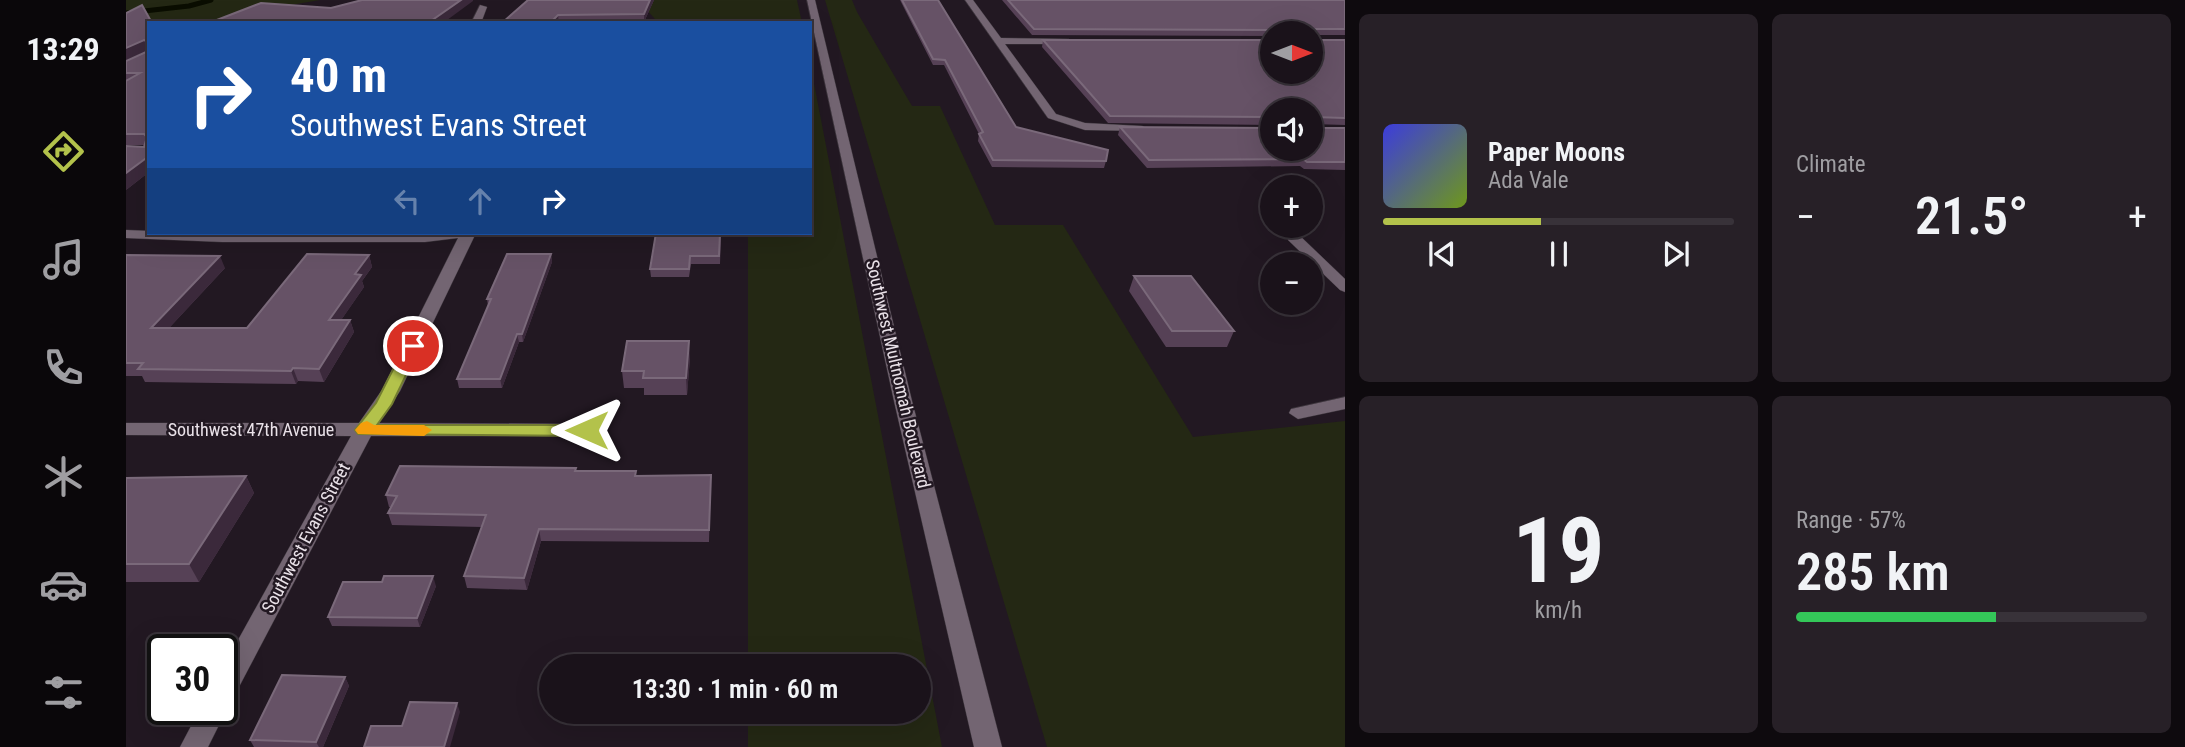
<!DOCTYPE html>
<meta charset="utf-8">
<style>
:root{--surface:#1a121a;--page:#272027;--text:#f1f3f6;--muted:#9f9ea2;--line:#383239;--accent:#b3c24b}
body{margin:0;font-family:"Roboto Condensed",sans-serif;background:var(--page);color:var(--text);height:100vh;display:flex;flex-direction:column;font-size:26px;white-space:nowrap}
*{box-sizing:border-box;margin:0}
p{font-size:23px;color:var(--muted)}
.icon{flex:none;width:38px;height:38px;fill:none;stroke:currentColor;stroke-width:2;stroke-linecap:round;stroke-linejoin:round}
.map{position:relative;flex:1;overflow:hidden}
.sheet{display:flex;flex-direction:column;gap:14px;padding:14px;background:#0e0a0e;width:840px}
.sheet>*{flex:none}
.hud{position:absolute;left:21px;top:21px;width:665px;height:214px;border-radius:0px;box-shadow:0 7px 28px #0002,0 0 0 2px var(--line);background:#1a4fa0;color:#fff;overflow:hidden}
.needle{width:46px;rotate:90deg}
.controls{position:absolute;left:1134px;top:21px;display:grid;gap:14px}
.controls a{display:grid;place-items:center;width:63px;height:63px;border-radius:50%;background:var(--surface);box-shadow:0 7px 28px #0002,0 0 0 2px var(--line);font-size:35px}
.speed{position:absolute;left:21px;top:634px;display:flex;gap:14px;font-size:35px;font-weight:700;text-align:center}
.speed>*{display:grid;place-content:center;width:91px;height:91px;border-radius:50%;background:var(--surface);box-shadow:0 7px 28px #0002,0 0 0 2px var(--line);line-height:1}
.speed .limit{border:4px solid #111;border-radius:10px;background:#fff;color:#111}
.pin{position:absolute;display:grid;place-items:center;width:60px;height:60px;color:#fff;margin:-30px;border:4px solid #fff;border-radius:50%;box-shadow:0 2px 7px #0007}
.me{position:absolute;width:77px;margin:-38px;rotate:270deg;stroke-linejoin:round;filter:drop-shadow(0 0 5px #0008)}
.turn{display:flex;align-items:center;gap:24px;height:147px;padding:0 28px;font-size:32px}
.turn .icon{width:91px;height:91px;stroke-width:2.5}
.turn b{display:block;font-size:49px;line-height:60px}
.lanes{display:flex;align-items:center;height:66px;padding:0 28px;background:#0003;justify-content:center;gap:35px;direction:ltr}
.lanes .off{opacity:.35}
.big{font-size:52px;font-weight:600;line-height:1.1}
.sheet .tile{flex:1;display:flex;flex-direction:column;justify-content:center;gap:10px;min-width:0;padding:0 24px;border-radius:10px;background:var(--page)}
.sheet .dial{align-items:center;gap:0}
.dial b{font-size:91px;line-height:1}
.song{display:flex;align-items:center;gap:21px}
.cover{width:84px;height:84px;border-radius:10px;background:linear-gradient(135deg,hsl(240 70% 55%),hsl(80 70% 35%))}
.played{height:7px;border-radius:4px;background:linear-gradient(90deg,var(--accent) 45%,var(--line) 45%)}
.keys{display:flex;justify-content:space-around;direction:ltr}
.heat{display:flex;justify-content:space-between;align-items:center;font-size:38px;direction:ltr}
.charge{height:10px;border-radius:5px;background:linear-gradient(90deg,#34c759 57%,var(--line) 0)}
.sheet .tiles{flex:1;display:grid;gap:14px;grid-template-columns:repeat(2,1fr)}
.trip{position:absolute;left:413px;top:654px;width:392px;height:70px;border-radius:35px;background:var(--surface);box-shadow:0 7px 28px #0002,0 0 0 2px var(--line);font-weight:600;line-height:70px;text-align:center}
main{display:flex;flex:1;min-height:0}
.menu{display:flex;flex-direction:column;width:126px;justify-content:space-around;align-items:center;background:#0a070a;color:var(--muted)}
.menu .icon{width:49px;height:49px}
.menu .selected{color:var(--accent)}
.menu b{font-size:32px;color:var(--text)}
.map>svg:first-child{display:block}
</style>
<main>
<nav class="menu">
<b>13:29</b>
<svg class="icon selected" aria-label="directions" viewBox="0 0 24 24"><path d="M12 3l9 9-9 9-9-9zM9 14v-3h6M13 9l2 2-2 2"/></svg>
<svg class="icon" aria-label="music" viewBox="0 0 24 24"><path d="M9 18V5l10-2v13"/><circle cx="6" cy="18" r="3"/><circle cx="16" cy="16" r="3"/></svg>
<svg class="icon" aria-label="phone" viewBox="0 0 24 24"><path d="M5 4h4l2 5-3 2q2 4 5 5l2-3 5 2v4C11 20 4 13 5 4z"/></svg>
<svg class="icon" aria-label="climate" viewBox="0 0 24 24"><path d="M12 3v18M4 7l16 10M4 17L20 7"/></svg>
<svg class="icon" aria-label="car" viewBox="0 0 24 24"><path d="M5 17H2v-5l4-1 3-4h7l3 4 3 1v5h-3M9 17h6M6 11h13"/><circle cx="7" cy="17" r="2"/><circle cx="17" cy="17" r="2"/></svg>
<svg class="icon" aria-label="filters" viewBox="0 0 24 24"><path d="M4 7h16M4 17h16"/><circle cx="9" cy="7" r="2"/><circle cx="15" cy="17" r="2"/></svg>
</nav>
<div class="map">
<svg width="1219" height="747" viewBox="0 0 1219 747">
<rect width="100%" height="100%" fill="#221822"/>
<!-- green -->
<g fill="#242814">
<polygon points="0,0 194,0 153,7 109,23 26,23 0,26"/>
<polygon points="519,0 671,0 676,23 529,23 529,19 519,8"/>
<polygon points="699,0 726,0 731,12 786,106 814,106 869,225 937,225 1067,437 1219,421 1219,747 921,747"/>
<polygon points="684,68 685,68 816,747 622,747 622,712 793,712 793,667 622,667 622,233 684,233"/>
</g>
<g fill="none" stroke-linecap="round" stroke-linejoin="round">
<!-- stream -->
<polyline stroke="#0a0d00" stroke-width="5" points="0,13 63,6 85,0"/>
<!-- street casing -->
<g stroke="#3c353c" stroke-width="1">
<g id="street">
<polygon points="839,0 847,0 875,38 943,39 943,43 940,44 879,44 930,114 959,123 1016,126 1022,129 1020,131 959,130 922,118"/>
<polygon points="354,5 361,7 355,23 345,23"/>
<polygon points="0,230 96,234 350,233 274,391 252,423 461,424 468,426 470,430 468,434 461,436 245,436 105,702 99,704 101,709 82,747 54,747 74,709 96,709 96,669 225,436 0,435 0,423 233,423 256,390 332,238 299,242 96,242 0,238"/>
<polygon points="1167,233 1172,234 1219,279 1219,292 1214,290 1162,240 1162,234"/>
<polygon points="1219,397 1219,409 1172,419 1163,413 1165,409"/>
</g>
</g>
<!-- secondary casing -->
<g stroke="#3c353c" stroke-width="1">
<polygon id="secondary" points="681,0 689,0 786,401 876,747 848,747 768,401"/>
</g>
<!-- street -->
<use href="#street" fill="#736572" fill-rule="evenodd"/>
<!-- secondary -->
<use href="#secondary" fill="#736572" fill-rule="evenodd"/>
</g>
<!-- wall -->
<g fill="#564156">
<polygon points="528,0 518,22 376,23"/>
<polygon points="774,0 812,0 890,127 980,161 978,168 866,167 852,141 853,134 818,65 807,65"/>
<polygon points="876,0 1219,0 1219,35 1185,35 1186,40 1219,40 1219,125 1186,124 1185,126 1188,128 1219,128 1219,170 1178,169 1174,166 1021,168 992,135 994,127 1185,149 1146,110 1146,125 982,123 916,47 917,40 1146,40 1185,33 1146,33 1146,36 906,35"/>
<polygon points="0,13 23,23 23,172 0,190 18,145 0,145 0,61 20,52 20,50 0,60"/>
<polygon points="595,233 594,264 565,264 563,277 525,277 524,269"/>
<polygon points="425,254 426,262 397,342 393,342 376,388 333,388 331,379 362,306 361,299"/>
<polygon points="0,255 99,268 43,328 121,328 243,255 246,267 236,281 238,287 215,320 224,320 228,332 198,382 172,381 170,384 19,382 16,376 0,376"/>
<polygon points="1008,276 1108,331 1101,347 1040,347 1003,291"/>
<polygon points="564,357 561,395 518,395 518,388 498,388 496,371"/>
<polygon points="450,468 450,471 510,471 510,476 585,475 583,542 415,541 401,590 341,588 338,576 356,527 266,525 262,513 265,507 263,507 260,495"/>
<polygon points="120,476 128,493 73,582 0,582 0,478"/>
<polygon points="256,582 310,586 294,627 206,626 202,617"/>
<polygon points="219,677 223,686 197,747 128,747 124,740"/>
</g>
<!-- shaded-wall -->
<g fill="#3b293b">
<polygon points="335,0 347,0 347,1 317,23 302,23"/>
<polygon points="524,0 528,0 518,22 518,14"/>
<polygon points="432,15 433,23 424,23"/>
<polygon points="18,40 22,50 0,60 0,48"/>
<polygon points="23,156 23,172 0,190 0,173"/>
<polygon points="425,254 426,262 397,342 396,334"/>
<polygon points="243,255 246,267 236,281 238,287 207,332 203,320 229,274"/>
<polygon points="94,256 99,268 31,341 25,328"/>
<polygon points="224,320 228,332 198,382 193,369"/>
<polygon points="391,334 393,342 376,388 374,379"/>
<polygon points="563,341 564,357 561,395 560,378"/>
<polygon points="167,368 172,381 170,384 165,371"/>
<polygon points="120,476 128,493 73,582 63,564"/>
<polygon points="413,529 415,541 401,590 398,578"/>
<polygon points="307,576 310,586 294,627 291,618"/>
<polygon points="219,677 223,686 197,747 193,747 190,742"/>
<polygon points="331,703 334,712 324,747 318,747"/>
</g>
<!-- building -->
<g fill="#665266" stroke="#7a697a" stroke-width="2">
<polygon points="236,0 335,0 302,23 83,23 135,3 205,8"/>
<polygon points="402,0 524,0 518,14 432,15 424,23 376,23"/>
<polygon points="776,0 812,0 890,127 982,150 980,161 867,160 853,134 857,132 819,60 807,59"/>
<polygon points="882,0 1219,0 1219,29 1187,29 1185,32 1186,40 1219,40 1219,118 1188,117 1185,126 1188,128 1219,128 1219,162 1181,162 1177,159 1023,160 994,127 1146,128 1146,149 1185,149 1185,110 1146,110 1146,117 984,116 917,40 1146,40 1146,72 1185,72 1185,33 1150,33 1150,30 908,29"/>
<polygon points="16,5 26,23 23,23 23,156 0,173 0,146 18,147 21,137 18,134 0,134 0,81 14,73 0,73 0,61 20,52 21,41 18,40 0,48 0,13"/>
<polygon points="530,233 594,233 593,256 564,256 563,269 524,269"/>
<polygon points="181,254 243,255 229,274 235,275 203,320 224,320 193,369 167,368 165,371 12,369 17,363 0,363 0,255 94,256 25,328 121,328"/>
<polygon points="381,254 425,254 396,334 391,334 374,379 331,379 365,299 361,299"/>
<polygon points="1008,276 1065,276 1108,331 1046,331"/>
<polygon points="501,341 563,341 560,378 517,378 518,371 496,371"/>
<polygon points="274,466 450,468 449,471 510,471 509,476 585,475 583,530 413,529 398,578 338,576 360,515 262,513 271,496 260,495"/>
<polygon points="120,476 63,564 0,564 0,478"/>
<polygon points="258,576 307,576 291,618 202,617 217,582 256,582"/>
<polygon points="156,675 219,677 190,742 124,740"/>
<polygon points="284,702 331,703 318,747 238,747 245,726 276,726"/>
</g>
<!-- route -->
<polygon fill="#b3c24b" stroke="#747e31" stroke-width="2" points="287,341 294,346 266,404 251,425 461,425 470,430 461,436 232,434 229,430 250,403 279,346"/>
<!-- slow -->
<polygon fill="#f59e0b" points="241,421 248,425 298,425 306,430 298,436 232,434 229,430 235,423"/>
<g text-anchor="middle" stroke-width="5" stroke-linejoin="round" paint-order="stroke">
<!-- street labels -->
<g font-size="18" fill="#e9e1e8" stroke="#221822">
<text transform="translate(772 374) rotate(77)" y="6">Southwest Multnomah Boulevard</text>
<text x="125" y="436">Southwest 47th Avenue</text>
<text transform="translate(180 538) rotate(-62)" y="6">Southwest Evans Street</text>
</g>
</g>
</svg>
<div class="controls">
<a><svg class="needle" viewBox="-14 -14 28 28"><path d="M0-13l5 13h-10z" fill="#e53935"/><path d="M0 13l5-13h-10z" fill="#9f9ea2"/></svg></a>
<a><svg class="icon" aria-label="sound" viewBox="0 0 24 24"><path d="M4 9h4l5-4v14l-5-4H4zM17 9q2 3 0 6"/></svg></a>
<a>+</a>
<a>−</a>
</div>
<div class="speed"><div class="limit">30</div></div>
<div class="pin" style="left:287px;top:346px;background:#d93025"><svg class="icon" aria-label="arrive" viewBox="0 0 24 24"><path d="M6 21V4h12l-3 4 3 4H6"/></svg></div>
<svg class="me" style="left:461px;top:430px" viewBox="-20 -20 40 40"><path d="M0-17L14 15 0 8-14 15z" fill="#b3c24b" stroke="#fff" stroke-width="4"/></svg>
<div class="trip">13:30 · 1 min · 60 m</div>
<div class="hud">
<div class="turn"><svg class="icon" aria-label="right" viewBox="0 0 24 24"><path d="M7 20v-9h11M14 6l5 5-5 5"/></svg><div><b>40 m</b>Southwest Evans Street</div></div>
<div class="lanes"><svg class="icon off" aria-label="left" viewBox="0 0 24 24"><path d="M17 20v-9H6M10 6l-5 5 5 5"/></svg><svg class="icon off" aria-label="ahead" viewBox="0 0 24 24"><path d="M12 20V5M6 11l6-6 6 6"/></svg><svg class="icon" aria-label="right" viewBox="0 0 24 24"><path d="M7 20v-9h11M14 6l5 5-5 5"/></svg></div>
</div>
</div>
<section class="sheet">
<div class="tiles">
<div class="tile">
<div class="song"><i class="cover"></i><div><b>Paper Moons</b><p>Ada Vale</p></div></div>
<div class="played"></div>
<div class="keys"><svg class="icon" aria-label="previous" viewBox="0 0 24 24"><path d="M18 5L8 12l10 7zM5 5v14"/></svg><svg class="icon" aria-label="pause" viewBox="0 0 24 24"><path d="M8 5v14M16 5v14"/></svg><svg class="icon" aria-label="next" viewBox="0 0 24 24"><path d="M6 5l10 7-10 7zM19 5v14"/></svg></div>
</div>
<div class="tile"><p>Climate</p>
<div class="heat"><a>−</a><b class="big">21.5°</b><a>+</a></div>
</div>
<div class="tile dial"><b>19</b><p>km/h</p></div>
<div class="tile"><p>Range · 57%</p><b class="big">285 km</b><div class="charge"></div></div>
</div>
</section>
</main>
